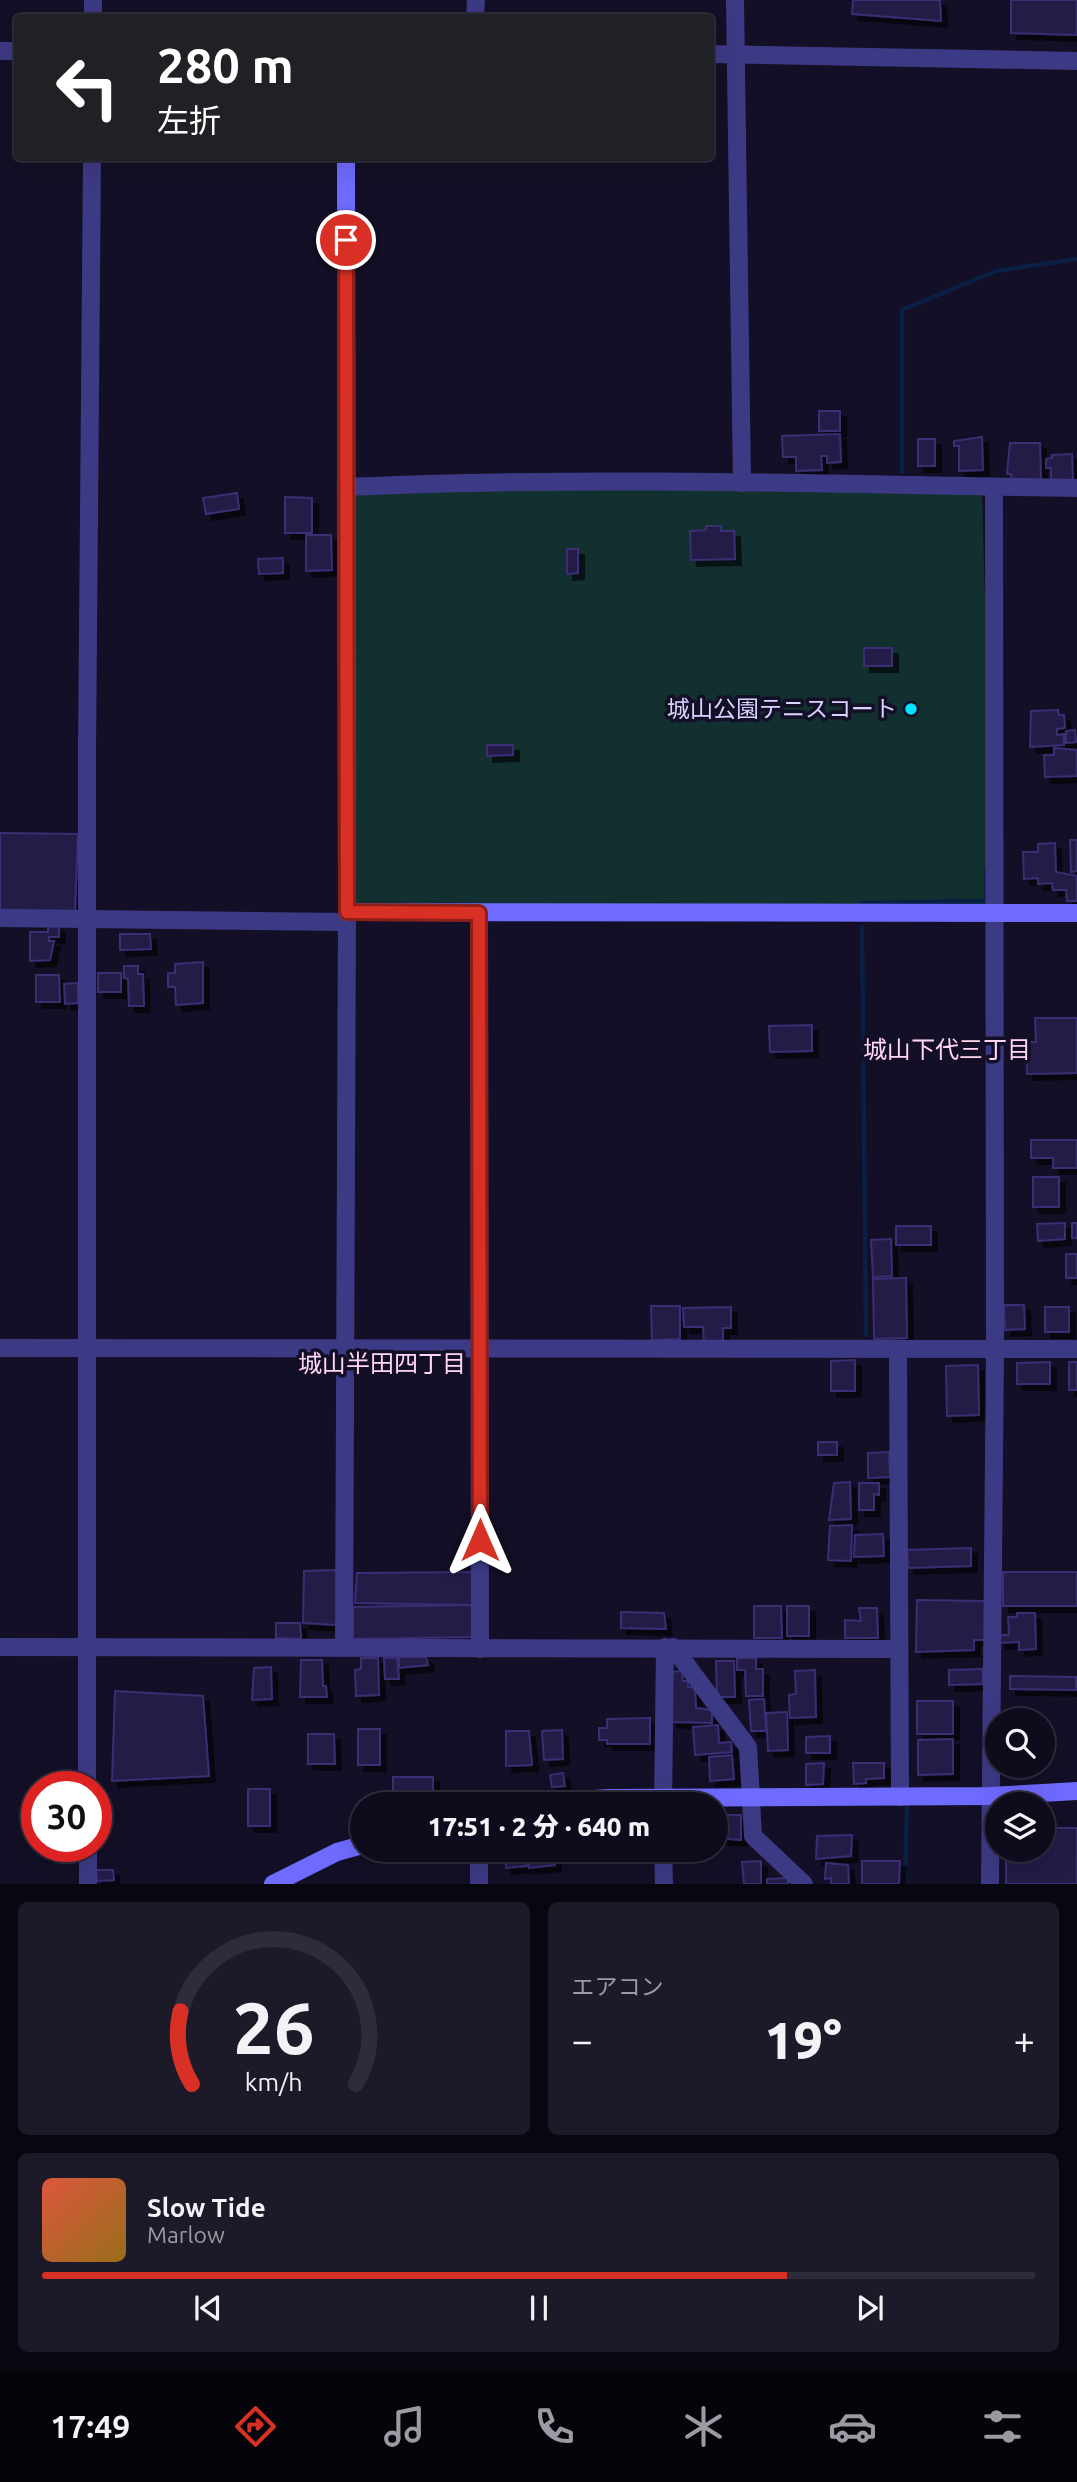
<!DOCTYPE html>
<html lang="ja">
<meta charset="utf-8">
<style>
:root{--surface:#0e0b1c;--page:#1c1929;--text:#f1f3f6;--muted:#9b9ba3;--line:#2e2b3b;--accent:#d93025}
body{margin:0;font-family:Ubuntu,"Noto Sans JP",sans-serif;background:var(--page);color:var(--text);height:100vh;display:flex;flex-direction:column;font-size:26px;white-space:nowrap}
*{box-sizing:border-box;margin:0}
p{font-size:23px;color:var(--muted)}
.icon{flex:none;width:38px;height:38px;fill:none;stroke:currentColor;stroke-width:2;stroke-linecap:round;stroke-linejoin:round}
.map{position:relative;height:1884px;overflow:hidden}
.side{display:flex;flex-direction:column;gap:18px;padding:18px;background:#08060f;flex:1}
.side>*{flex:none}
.guide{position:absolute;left:14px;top:14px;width:700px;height:147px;border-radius:7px;box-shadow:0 7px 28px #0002,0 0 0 2px var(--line);background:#202124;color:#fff;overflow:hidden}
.fabs{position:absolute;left:985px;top:1708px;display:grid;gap:14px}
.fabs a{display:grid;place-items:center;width:70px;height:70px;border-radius:50%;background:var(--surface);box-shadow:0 7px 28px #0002,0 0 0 2px var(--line);font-size:35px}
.speed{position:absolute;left:21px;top:1771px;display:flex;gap:14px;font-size:35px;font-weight:700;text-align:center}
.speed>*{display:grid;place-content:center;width:91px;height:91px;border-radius:50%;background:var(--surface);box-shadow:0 7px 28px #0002,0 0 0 2px var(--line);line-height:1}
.speed .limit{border:10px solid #d22;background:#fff;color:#111}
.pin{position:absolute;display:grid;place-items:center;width:60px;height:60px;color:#fff;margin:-30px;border:4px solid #fff;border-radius:50%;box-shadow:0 2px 7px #0007}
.me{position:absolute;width:77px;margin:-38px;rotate:0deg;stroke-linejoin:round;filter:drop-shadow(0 0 5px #0008)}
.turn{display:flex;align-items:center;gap:24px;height:147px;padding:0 28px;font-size:32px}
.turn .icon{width:91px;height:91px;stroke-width:2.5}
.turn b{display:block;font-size:49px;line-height:60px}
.big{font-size:52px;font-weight:800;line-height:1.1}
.side .card{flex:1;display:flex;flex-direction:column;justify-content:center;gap:10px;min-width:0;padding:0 24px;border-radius:10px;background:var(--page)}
.side .dial{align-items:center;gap:0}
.dial svg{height:182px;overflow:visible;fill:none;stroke:var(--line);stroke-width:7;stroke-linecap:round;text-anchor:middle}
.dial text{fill:var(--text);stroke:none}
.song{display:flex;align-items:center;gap:21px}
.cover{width:84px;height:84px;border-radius:10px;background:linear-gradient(135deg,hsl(10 70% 55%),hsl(40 70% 35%))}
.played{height:7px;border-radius:4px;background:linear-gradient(90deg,var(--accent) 75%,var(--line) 75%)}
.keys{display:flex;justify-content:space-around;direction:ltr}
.heat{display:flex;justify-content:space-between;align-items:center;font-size:38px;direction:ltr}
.side .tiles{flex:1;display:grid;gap:18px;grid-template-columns:1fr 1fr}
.card:last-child{grid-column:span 2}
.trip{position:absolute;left:350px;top:1792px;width:378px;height:70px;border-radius:35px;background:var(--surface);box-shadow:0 7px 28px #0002,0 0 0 2px var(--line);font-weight:800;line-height:70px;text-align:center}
.dock{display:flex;height:112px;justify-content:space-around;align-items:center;background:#06040b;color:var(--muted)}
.dock .icon{width:49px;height:49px}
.dock .current{color:var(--accent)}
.dock b{font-size:32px;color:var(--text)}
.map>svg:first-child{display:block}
</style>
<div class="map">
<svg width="1077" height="1884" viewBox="0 0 1077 1884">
<defs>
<filter id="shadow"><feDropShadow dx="6" dy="6" stdDeviation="0" flood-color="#0009"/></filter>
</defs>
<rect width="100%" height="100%" fill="#130f26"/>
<!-- park -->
<polygon fill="#12302f" points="982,487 993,913 347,912 346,488"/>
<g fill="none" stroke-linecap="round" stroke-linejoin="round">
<!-- stream -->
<g stroke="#0a1f44" stroke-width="4.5">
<polyline points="902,472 902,310 996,271 1077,259"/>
<polyline points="862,903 986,901 986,871"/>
<polyline points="862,927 866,1335"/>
<polyline points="905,1884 907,1804"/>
</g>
</g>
<!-- building -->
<g fill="#241b47" stroke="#3b2d73" stroke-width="2" filter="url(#shadow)">
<polygon points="853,0 940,0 941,21 852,14"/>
<polygon points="1011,0 1077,0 1077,35 1011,33"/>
<rect x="819" y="411" width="21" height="20"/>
<polygon points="840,434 841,462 827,463 827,456 821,456 822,470 796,471 796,457 783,457 782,436"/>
<polygon points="982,437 983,470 959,471 959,446 954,446 954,441"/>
<rect x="918" y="439" width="17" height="27"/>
<polygon points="1010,443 1040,443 1041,480 1012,480 1011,474 1007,474"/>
<polygon points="1072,454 1073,480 1051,481 1051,468 1046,468 1046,459 1052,458 1052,455"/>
<polygon points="237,493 239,509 206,514 203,498"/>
<polygon points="285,497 312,498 312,533 285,533"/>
<polygon points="706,526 721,526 721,531 734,531 735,559 691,560 690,531 706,530"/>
<polygon points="306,535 331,535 332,570 306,571"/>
<polygon points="567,549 578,549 578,573 567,574"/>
<polygon points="283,558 283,573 259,574 258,559"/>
<rect x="864" y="648" width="28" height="18"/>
<polygon points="1058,710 1059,715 1064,715 1065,728 1057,729 1057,735 1064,734 1064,745 1030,747 1031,711"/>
<polygon points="1075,730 1076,742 1066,743 1066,731"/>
<polygon points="487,745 513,745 513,755 487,756"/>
<polygon points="1054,748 1077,750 1077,776 1045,777 1044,755 1054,755"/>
<polygon points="0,833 78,834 75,911 0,910"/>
<polygon points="1070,840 1077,840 1077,871 1071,872"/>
<polygon points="1055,843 1056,872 1077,876 1077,901 1067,901 1066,890 1053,890 1052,883 1038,884 1038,878 1024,879 1023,852 1038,852 1038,844"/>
<polygon points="48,926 59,926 59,937 49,937 49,941 54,941 50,960 30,961 30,932 48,932"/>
<polygon points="120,934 150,934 151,949 120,950"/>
<polygon points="203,962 203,1003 176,1005 175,987 168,987 168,973 175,973 175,964"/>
<polygon points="124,966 138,966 138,974 143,974 144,1006 129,1006 128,979 124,978"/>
<rect x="98" y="973" width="23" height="19"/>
<polygon points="36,975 59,975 60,1002 36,1002"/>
<polygon points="78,983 78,1003 65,1004 64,984"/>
<polygon points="1035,1018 1077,1018 1077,1073 1027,1074 1026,1042 1036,1042"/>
<polygon points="812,1025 812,1051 770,1052 769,1026"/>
<polygon points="1031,1140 1077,1140 1077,1168 1053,1168 1053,1158 1031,1158"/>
<rect x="1033" y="1177" width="26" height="30"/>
<polygon points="1065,1223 1065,1239 1038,1241 1037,1224"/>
<rect x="1072" y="1223" width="5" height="15"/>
<rect x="896" y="1226" width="35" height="19"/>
<polygon points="891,1239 892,1276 873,1277 871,1240"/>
<rect x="1066" y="1254" width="11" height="24"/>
<polygon points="906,1278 907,1338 874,1339 873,1279"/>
<polygon points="1004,1305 1024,1305 1025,1329 1005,1330"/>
<polygon points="651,1306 680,1306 680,1339 652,1340"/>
<polygon points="731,1307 731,1328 723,1328 723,1342 704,1343 703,1327 684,1327 683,1308"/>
<rect x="1045" y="1307" width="24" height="25"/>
<polygon points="855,1360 855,1391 831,1391 831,1361"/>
<polygon points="1050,1362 1050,1384 1017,1384 1017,1363"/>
<rect x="1069" y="1362" width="8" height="28"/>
<polygon points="978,1365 979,1415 947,1416 946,1366"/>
<rect x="818" y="1442" width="19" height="13"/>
<polygon points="889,1452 890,1477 868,1478 868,1453"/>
<polygon points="850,1482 851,1519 829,1520 834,1483"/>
<polygon points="859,1483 879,1483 879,1495 874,1494 874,1510 859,1510"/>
<polygon points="852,1525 851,1561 828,1560 830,1526"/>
<polygon points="883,1534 884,1556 854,1557 855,1535"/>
<polygon points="971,1548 971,1566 908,1568 907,1550"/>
<polygon points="336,1570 337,1625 303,1623 304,1571"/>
<polygon points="473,1572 473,1605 355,1603 357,1573"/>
<rect x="1003" y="1572" width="74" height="34"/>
<polygon points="917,1600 985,1601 985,1640 974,1640 974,1650 916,1652"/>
<polygon points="473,1605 473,1637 353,1639 353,1607"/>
<polygon points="754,1606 781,1606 782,1638 754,1638"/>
<rect x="787" y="1606" width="22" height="30"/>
<polygon points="859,1608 877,1608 878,1638 845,1638 845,1620 861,1621"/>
<polygon points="621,1612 664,1613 666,1629 621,1628"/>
<polygon points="1017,1613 1035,1613 1036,1649 1019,1650 1019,1642 1000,1643 999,1635 1009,1635 1008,1617 1017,1617"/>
<polygon points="276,1623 300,1623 301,1639 276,1638"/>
<polygon points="399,1657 426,1657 428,1665 399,1668"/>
<polygon points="361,1658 378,1658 379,1695 356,1696 355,1670 361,1669"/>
<polygon points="384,1658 397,1658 399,1679 385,1679"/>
<polygon points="737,1658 756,1658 756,1669 763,1669 763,1696 746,1696 745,1670 737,1670"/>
<polygon points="301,1660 322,1660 323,1686 326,1686 327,1697 300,1697"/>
<polygon points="716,1661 734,1661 735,1697 717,1697"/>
<polygon points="271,1667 272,1699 252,1700 254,1668"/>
<polygon points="983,1669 983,1684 949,1685 949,1670"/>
<polygon points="815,1670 816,1717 790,1718 789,1695 796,1694 795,1671"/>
<polygon points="682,1671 683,1681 688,1681 688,1687 695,1687 696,1708 712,1710 712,1723 671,1722 670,1672"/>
<polygon points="1010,1676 1076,1677 1076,1690 1010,1689"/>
<polygon points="115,1691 203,1696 209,1776 112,1781"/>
<polygon points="764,1699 766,1731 751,1731 749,1700"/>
<rect x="917" y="1701" width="36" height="33"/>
<polygon points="787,1712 788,1750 768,1751 766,1713"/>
<polygon points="650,1718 650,1744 607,1744 607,1740 599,1740 599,1728 607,1728 607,1719"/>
<polygon points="718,1725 719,1743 731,1742 732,1752 695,1755 693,1727"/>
<rect x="358" y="1729" width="22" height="36"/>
<polygon points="562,1730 563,1759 544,1760 542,1731"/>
<polygon points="506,1731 529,1731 532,1765 506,1766"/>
<polygon points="308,1734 334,1734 335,1764 308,1764"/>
<polygon points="830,1736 830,1753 806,1753 806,1737"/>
<polygon points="953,1739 953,1774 918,1775 918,1740"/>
<polygon points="732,1755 734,1779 710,1781 709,1757"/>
<polygon points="824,1763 823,1784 806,1785 806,1764"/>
<polygon points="853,1763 884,1763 884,1778 866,1779 866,1783 854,1784"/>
<polygon points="563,1773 565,1786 552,1787 550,1775"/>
<rect x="393" y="1777" width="40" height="27"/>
<rect x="248" y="1789" width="22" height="37"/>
<polygon points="716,1815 741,1815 741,1840 716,1838"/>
<polygon points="1043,1828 1077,1828 1077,1884 1006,1884 1006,1850 1043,1850"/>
<polygon points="852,1835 851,1856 816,1859 817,1836"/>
<polygon points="510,1850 526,1850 527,1866 506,1868 505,1854 510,1853"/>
<polygon points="529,1850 555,1850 555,1865 529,1868"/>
<polygon points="761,1861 761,1884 744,1884 742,1862"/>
<polygon points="862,1861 900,1861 899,1884 862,1884"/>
<polygon points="826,1863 848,1865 849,1884 831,1884 831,1878 825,1879"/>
<polygon points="96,1870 113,1870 114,1880 97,1881"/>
<polygon points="788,1878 788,1884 767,1884 767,1879"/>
</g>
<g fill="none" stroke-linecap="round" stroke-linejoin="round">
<!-- street -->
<g stroke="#3d3a85" stroke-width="18">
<polyline points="93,0 93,18"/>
<polyline points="735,0 742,483"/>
<polyline points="475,18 476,0"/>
<polyline points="0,51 18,51"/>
<polyline points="710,54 1077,61"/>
<path d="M346 487C590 476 834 484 1077 488"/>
<polyline points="479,913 480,1649"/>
<polyline points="0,918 346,922"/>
<polyline points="0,1348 1077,1349"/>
<polyline points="898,1349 900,1797"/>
<polyline points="0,1647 899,1649"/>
<polyline points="673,1647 748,1747 753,1836 804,1884"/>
<polyline points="344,1648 347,912"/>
<polyline points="87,1787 87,751 92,158"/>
<polyline points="663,1804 665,1647"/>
<polyline points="88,1846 88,1884"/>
<polyline points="479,1850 479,1884"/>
<polyline points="663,1850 664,1884"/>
<polyline points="990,1884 995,1349 994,487"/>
</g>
<!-- secondary -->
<g stroke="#6f6bff" stroke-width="18">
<polyline points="346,158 347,912 1077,913"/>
<polyline points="517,1804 609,1798 990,1796 1077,1791"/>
<polyline points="273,1884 337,1852 362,1845"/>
</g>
</g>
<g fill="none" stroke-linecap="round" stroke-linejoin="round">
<!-- route casing -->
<g stroke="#8d1f18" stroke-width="18">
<polyline id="route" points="346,240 347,912 479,913 480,1540"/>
</g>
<!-- route -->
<use href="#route" stroke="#d93025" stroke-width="12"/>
</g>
<!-- markers -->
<circle fill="#00e5ff" stroke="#130f26" stroke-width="2.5" cx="911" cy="709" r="7"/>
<g text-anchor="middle" stroke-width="7" stroke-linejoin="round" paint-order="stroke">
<!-- poi labels -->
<g font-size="23" fill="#d9d4ff" stroke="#130f26" text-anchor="end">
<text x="897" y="717">城山公園テニスコート</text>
</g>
<!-- neighbourhood labels -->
<g font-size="24" fill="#ffd6f0" stroke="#130f26">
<text x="947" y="1058">城山下代三丁目</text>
<text x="382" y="1372">城山半田四丁目</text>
</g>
</g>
</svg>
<div class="fabs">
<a><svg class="icon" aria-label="search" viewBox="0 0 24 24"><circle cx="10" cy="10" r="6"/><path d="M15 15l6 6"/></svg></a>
<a><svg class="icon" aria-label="layers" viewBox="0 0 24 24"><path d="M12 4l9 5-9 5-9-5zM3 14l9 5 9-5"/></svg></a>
</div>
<div class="speed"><div class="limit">30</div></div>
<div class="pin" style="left:346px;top:240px;background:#d93025"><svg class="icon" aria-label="arrive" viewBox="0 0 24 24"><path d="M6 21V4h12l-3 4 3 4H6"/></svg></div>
<svg class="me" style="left:480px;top:1540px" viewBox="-20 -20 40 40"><path d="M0-17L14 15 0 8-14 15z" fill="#d93025" stroke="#fff" stroke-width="4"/></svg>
<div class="trip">17:51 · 2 分 · 640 m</div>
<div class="guide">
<div class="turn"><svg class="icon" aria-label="left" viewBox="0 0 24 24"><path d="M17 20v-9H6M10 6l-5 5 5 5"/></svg><div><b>280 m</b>左折</div></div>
</div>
</div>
<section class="side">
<div class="tiles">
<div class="card dial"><svg viewBox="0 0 100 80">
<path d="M14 69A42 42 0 1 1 86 69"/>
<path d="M14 69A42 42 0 0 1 9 37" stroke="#d93025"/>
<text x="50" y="56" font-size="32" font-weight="700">26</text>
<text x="50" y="72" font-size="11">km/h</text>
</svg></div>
<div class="card"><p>エアコン</p>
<div class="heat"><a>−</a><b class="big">19°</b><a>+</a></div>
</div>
<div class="card">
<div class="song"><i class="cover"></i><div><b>Slow Tide</b><p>Marlow</p></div></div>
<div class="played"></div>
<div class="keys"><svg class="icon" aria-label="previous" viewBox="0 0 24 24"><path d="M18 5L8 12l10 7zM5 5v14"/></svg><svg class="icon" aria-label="pause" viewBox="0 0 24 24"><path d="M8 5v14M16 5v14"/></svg><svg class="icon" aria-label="next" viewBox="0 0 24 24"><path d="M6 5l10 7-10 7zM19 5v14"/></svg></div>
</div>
</div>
</section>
<nav class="dock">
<b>17:49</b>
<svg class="icon current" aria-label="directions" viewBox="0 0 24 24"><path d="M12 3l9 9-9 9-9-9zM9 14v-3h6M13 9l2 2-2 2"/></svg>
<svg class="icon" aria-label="music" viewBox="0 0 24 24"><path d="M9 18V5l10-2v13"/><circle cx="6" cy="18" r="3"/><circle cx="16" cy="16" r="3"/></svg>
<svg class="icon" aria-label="phone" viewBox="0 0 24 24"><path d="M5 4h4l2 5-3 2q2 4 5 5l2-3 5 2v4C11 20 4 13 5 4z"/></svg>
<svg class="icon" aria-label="climate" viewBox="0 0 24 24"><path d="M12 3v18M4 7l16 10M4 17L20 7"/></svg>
<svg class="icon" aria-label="car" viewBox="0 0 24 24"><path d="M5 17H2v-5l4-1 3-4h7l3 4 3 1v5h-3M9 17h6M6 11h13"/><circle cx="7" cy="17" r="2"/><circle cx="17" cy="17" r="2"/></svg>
<svg class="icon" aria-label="filters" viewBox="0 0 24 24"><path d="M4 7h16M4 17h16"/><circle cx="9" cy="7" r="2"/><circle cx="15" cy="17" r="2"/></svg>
</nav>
